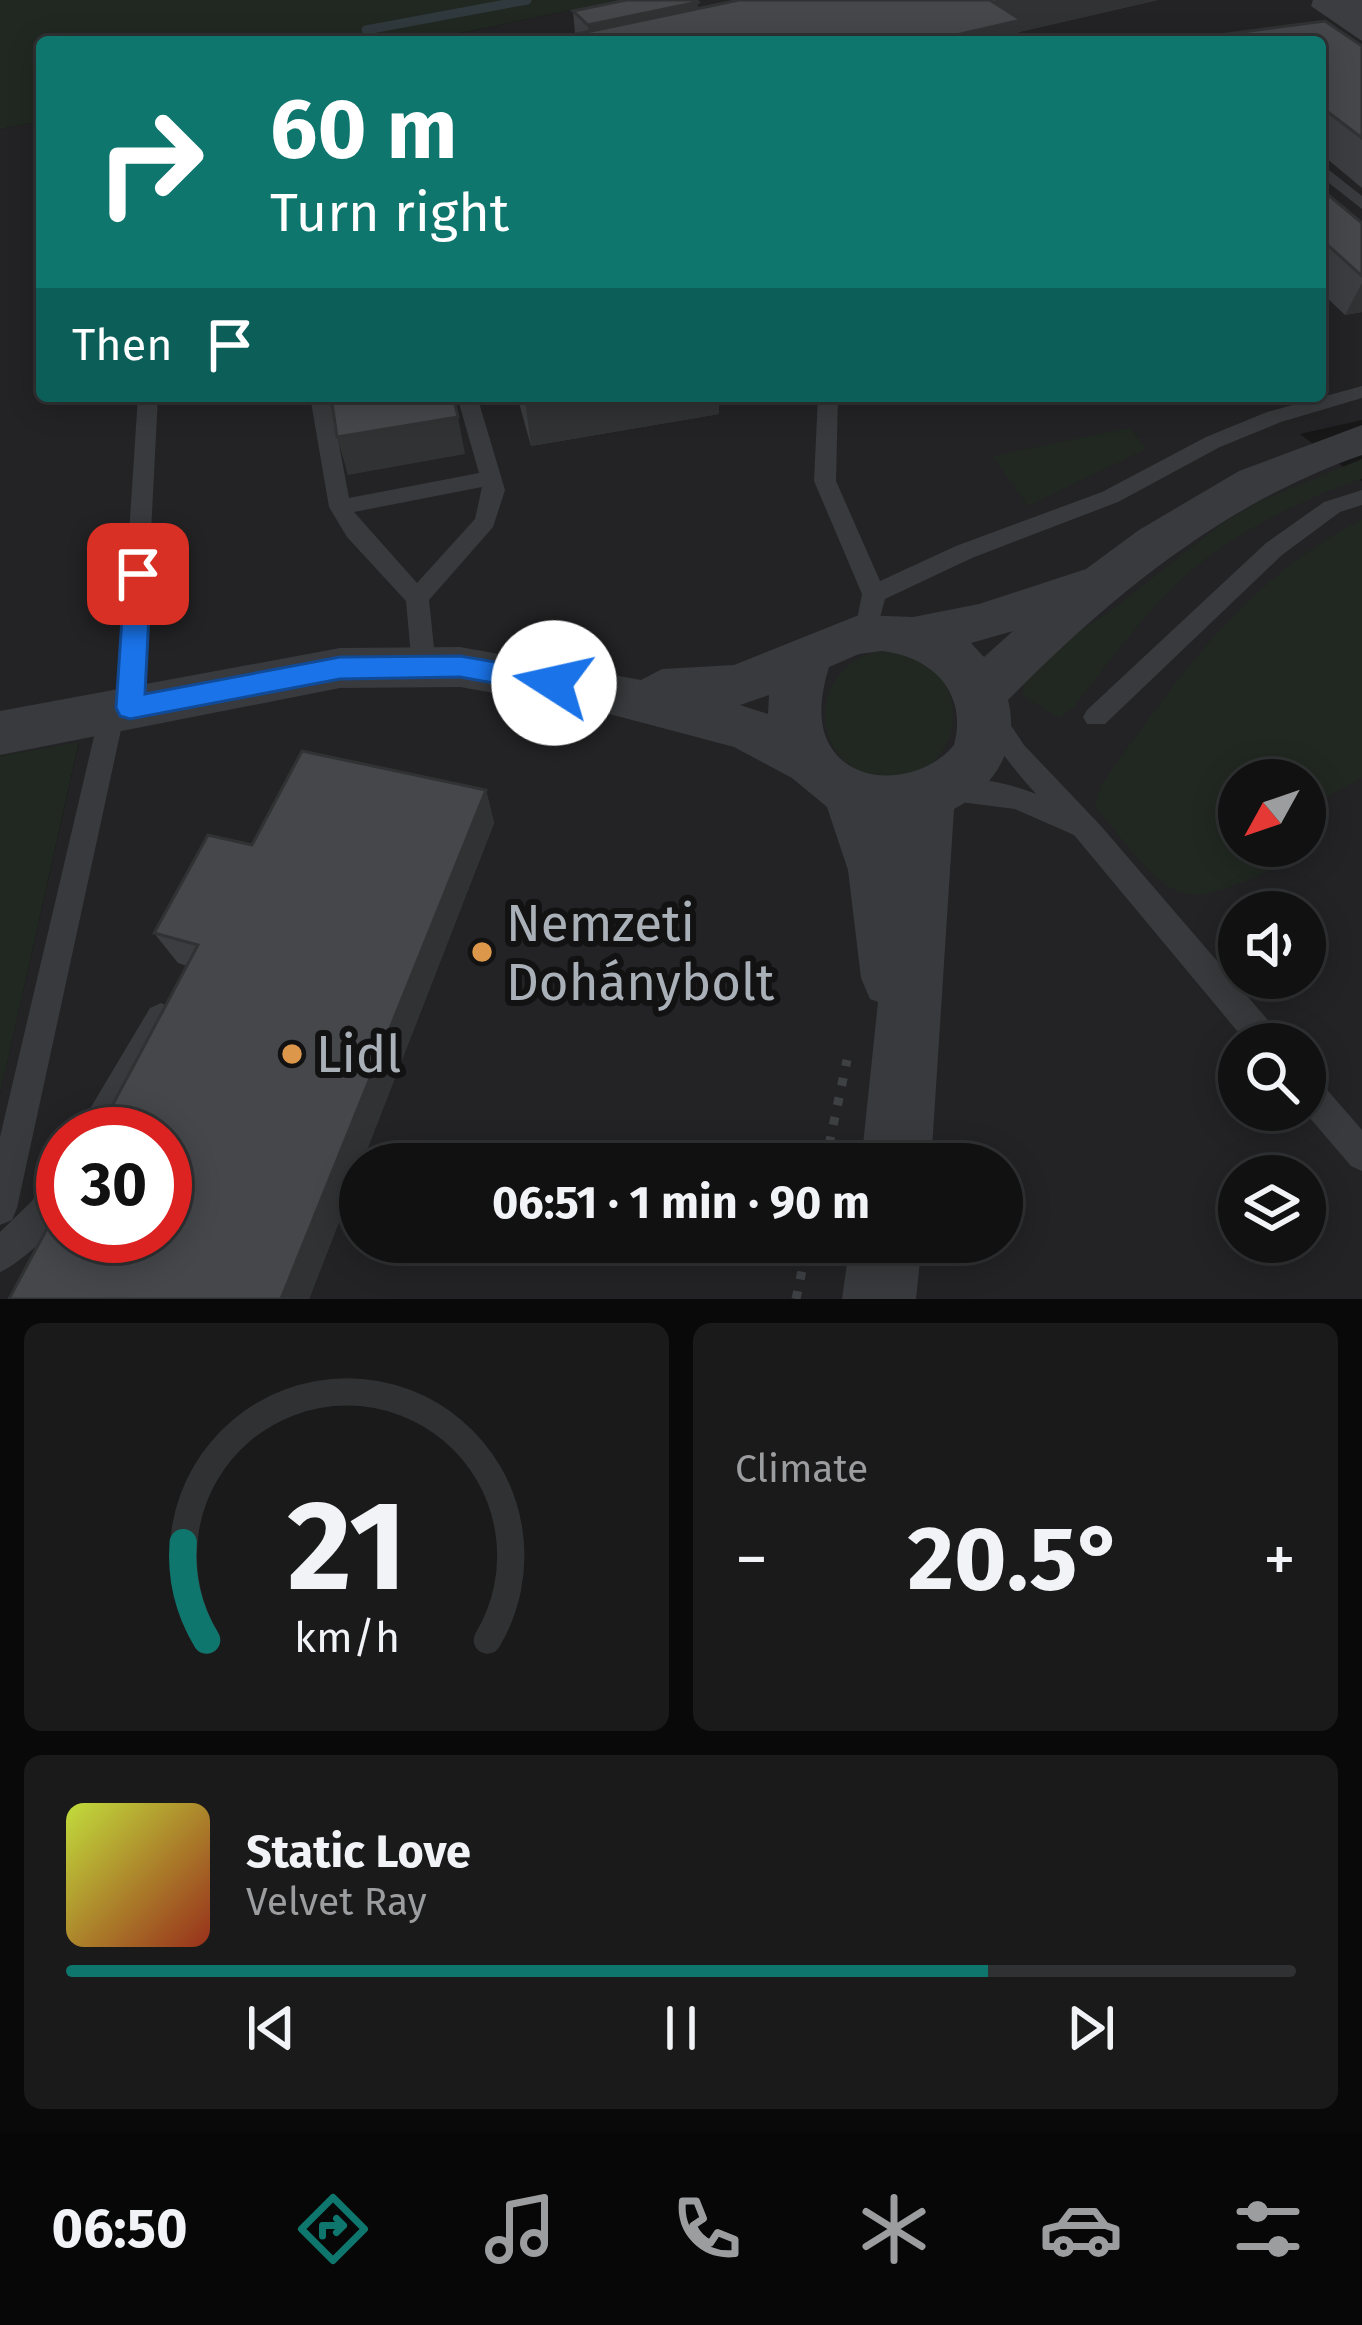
<!DOCTYPE html>
<meta charset="utf-8">
<style>
:root{--surface:#111112;--page:#1a1a1b;--text:#f1f3f6;--muted:#9c9d9f;--line:#303132;--accent:#0f766e}
body{margin:0;font-family:"Fira Sans",sans-serif;background:var(--page);color:var(--text);height:100vh;display:flex;flex-direction:column;font-size:45px;white-space:nowrap}
*{box-sizing:border-box;margin:0}
p{font-size:39px;color:var(--muted)}
.icon{flex:none;width:66px;height:66px;fill:none;stroke:currentColor;stroke-width:2;stroke-linecap:round;stroke-linejoin:round}
.map{position:relative;height:1299px;overflow:hidden}
.drawer{display:flex;flex-direction:column;gap:24px;padding:24px;background:#09090a;flex:1}
.drawer>*{flex:none}
.banner{position:absolute;left:36px;top:36px;width:1290px;height:366px;border-radius:12px;box-shadow:0 6px 30px #0003,0 0 0 3px var(--line);background:#0f766e;color:#fff;overflow:hidden}
.needle{width:78px;rotate:230deg}
.controls{position:absolute;left:1218px;top:759px;display:grid;gap:24px}
.controls a{display:grid;place-items:center;width:108px;height:108px;border-radius:50%;background:var(--surface);box-shadow:0 6px 30px #0003,0 0 0 3px var(--line);font-size:60px}
.speed{position:absolute;left:36px;top:1107px;display:flex;gap:24px;font-size:60px;font-weight:700;text-align:center}
.speed>*{display:grid;place-content:center;width:156px;height:156px;border-radius:50%;background:var(--surface);box-shadow:0 6px 30px #0003,0 0 0 3px var(--line);line-height:1}
.speed .limit{border:18px solid #d22;background:#fff;color:#111}
.pin{position:absolute;display:grid;place-items:center;width:102px;height:102px;color:#fff;margin:-51px;border-radius:24px;box-shadow:0 6px 18px #0006}
.me{position:absolute;width:132px;margin:-66px;rotate:280deg;stroke-linejoin:round;filter:drop-shadow(0 0 9px #0008)}
.turn{display:flex;align-items:center;gap:42px;height:252px;padding:0 36px;font-size:54px}
.turn .icon{width:156px;height:156px;stroke-width:2.5}
.turn b{display:block;font-size:84px;line-height:102px}
.then{display:flex;align-items:center;height:114px;padding:0 36px;background:#0003;gap:24px;font-size:45px}
.big{font-size:90px;font-weight:700;line-height:1.1}
.drawer .widget{flex:1;display:flex;flex-direction:column;justify-content:center;gap:18px;min-width:0;padding:0 42px;border-radius:18px;background:var(--page)}
.drawer .dial{align-items:center;gap:0}
.dial svg{height:312px;overflow:visible;fill:none;stroke:var(--line);stroke-width:7;stroke-linecap:round;text-anchor:middle}
.dial text{fill:var(--text);stroke:none}
.song{display:flex;align-items:center;gap:36px}
.cover{width:144px;height:144px;border-radius:18px;background:linear-gradient(135deg,hsl(70 70% 55%),hsl(10 70% 35%))}
.played{height:12px;border-radius:6px;background:linear-gradient(90deg,var(--accent) 75%,var(--line) 75%)}
.keys{display:flex;justify-content:space-around;direction:ltr}
.heat{display:flex;justify-content:space-between;align-items:center;font-size:66px;direction:ltr}
.drawer .tiles{flex:1;display:grid;gap:24px;grid-template-columns:1fr 1fr}
.widget:last-child{grid-column:span 2}
.trip{position:absolute;left:339px;top:1143px;width:684px;height:120px;border-radius:60px;background:var(--surface);box-shadow:0 6px 30px #0003,0 0 0 3px var(--line);font-weight:700;line-height:120px;text-align:center}
.tab-bar{display:flex;height:192px;justify-content:space-around;align-items:center;background:#070707;color:var(--muted)}
.tab-bar .icon{width:84px;height:84px}
.tab-bar .current{color:var(--accent)}
.tab-bar b{font-size:54px;color:var(--text)}
.map>svg:first-child{display:block}
</style>
<div class="map">
<svg width="1362" height="1299" viewBox="0 0 1362 1299">
<rect width="100%" height="100%" fill="#171718"/>
<!-- built -->
<path fill="#232325" fill-rule="evenodd" d="M619 0H1362V420L1300 434 1362 481V1299H0V1094L79 743 0 756V129L42 121V396H1320V42H418ZM1239 780H1305V846H1239ZM1239 912H1305V978H1239ZM1239 1044H1305V1110H1239ZM63 1134H165V1236H63ZM360 1164H1002V1242H360ZM1239 1176H1305V1242H1239Z"/>
<!-- green -->
<g fill="#212821">
<polygon points="0,0 619,0 418,42 42,42 42,121 0,129"/>
<polygon points="1130,428 1146,449 1028,506 993,456"/>
<path d="M1362 459V479C1298 500 1224 538 1175 585 1138 622 1105 667 1073 708L1059 718 1023 696V679L1046 653 1112 610 1220 525 1258 502Z"/>
<path d="M1362 520V778L1305 808V780H1239V846H1284L1296 858C1174 917 1177 907 1095 806L1101 786C1172 684 1248 575 1362 520Z"/>
<circle cx="889" cy="715" r="64"/>
<polygon points="79,742 0,1094 0,756"/>
</g>
<g fill="none" stroke-linecap="round" stroke-linejoin="round">
<!-- stream -->
<polyline stroke="#30393d" stroke-width="9" points="366,30 527,0"/>
<!-- path -->
<g stroke="#3e4144" stroke-width="9" stroke-dasharray="8 12" stroke-linecap="butt">
<polyline points="825,1164 847,1060"/>
<polyline points="796,1299 808,1242"/>
</g>
<!-- service -->
<g fill="#383a3d" fill-rule="evenodd">
<polygon points="1320,163 1362,196 1362,209 1320,176"/>
<polygon points="1362,386 1362,398 1281,422 1220,447 1118,502 972,558 885,599 875,636 867,639 855,630 862,594 814,481 818,396 838,396 836,481 880,581 956,546 1102,492 1206,437 1267,412"/>
<polygon points="138,396 158,396 142,708 139,715 124,716 17,1208 12,1220 0,1225 0,1137 100,711 104,704 118,702"/>
<path d="M310 396H330L349 498 479 473 457 396H477L505 490 493 527 429 600 436 667 433 674H415L412 667 406 601 347 537 329 507ZM482 487 475 519 417 583 354 512Z"/>
<polygon points="1362,490 1362,505 1340,512 1282,555 1105,724 1087,724 1083,717 1087,710 1266,543 1324,502"/>
<path d="M991 706 1000 709 1024 745 1101 826 1279 1033 1283 1044H1248L1074 835 1015 809 944 800 940 792 944 784C975 774 1007 783 1036 794 1014 769 994 745 978 716L982 709Z"/>
<polygon points="161,1003 172,1008 176,1018 109,1134 75,1134 150,1008"/>
<polygon points="1305,1072 1316,1077 1362,1130 1362,1171 1351,1166 1303,1110"/>
<path d="M63 1165C63 1179 67 1199 63 1213 58 1230 16 1266 0 1272V1232L32 1201 51 1169Z"/>
</g>
<!-- minor -->
<g fill="#383a3d" fill-rule="evenodd">
<path d="M1362 425V455C1222 504 1111 596 1008 700 1020 745 995 788 954 809L931 1164H861L878 1002 870 999 861 978 848 870 827 807 792 778 734 747 602 712 460 687 340 688 0 755V711L340 648 460 647 641 680 662 669 734 665 859 615 913 617 979 604 1086 569 1139 530 1239 471ZM1013 631 984 657 971 643ZM882 651C933 657 968 693 954 745 924 782 851 791 827 740 817 717 822 690 829 667L859 654ZM769 695 768 714 740 705Z"/>
<polygon points="850,1242 922,1242 916,1299 842,1299"/>
</g>
</g>
<!-- wall -->
<g fill="#3c3d40">
<polygon points="739,0 1158,0 1019,32 575,34 573,11 698,2 698,9"/>
<polygon points="1313,0 1362,0 1362,41 1311,6"/>
<polygon points="1325,21 1362,46 1362,188 1320,153 1320,42 1224,42 1227,34"/>
<polygon points="1320,188 1362,223 1362,312 1345,315 1320,291"/>
<polygon points="517,396 719,396 719,414 531,446"/>
<polygon points="486,790 494,823 309,1299 9,1299 187,966 178,963 154,933 252,845"/>
</g>
<!-- shaded-wall -->
<g fill="#313234">
<polygon points="995,0 1158,0 1019,32 1016,42 926,42 990,27"/>
<polygon points="698,2 698,25 589,42 588,25"/>
<polygon points="1362,283 1362,312 1345,315"/>
<polygon points="540,396 719,396 719,414 531,446 525,399"/>
<polygon points="458,417 465,454 348,475 337,437"/>
<polygon points="486,790 494,823 309,1299 281,1299"/>
</g>
<!-- building -->
<g fill="#46474b" stroke="#313234" stroke-width="3">
<polygon points="626,0 696,0 698,2 588,25 573,11"/>
<polygon points="739,0 990,0 1021,20 926,42 539,42"/>
<polygon points="1325,21 1362,46 1362,138 1320,106 1320,42 1237,42 1227,34"/>
<polygon points="1320,188 1362,223 1362,276 1320,238"/>
<polygon points="331,396 453,396 458,417 337,437"/>
<polygon points="302,751 486,790 281,1299 9,1299 63,1199 63,1236 165,1236 165,1134 97,1134 198,945 154,933 208,835 252,845"/>
</g>
<!-- route -->
<polygon fill="#1a73e8" stroke="#114b97" stroke-width="3" points="138,565 151,574 145,694 340,657 460,656 554,672 564,675 568,683 564,691 554,694 460,677 340,679 130,719 120,716 116,708 125,574"/>
<!-- markers -->
<g fill="#dc974b" stroke="#121213" stroke-width="4.5">
<circle cx="482" cy="952" r="12"/>
<circle cx="292" cy="1054" r="12"/>
</g>
<g text-anchor="middle" stroke-width="12" stroke-linejoin="round" paint-order="stroke">
<!-- near-poi labels -->
<g font-size="51" fill="#aab0b7" stroke="#121213" text-anchor="start">
<text x="506" y="941">Nemzeti<tspan x="506" dy="59">Dohánybolt</tspan></text>
<text x="316" y="1072">Lidl</text>
</g>
</g>
</svg>
<div class="controls">
<a><svg class="needle" viewBox="-14 -14 28 28"><path d="M0-13l5 13h-10z" fill="#e53935"/><path d="M0 13l5-13h-10z" fill="#9c9d9f"/></svg></a>
<a><svg class="icon" aria-label="sound" viewBox="0 0 24 24"><path d="M4 9h4l5-4v14l-5-4H4zM17 9q2 3 0 6"/></svg></a>
<a><svg class="icon" aria-label="search" viewBox="0 0 24 24"><circle cx="10" cy="10" r="6"/><path d="M15 15l6 6"/></svg></a>
<a><svg class="icon" aria-label="layers" viewBox="0 0 24 24"><path d="M12 4l9 5-9 5-9-5zM3 14l9 5 9-5"/></svg></a>
</div>
<div class="speed"><div class="limit">30</div></div>
<div class="pin" style="left:138px;top:574px;background:#d93025"><svg class="icon" aria-label="arrive" viewBox="0 0 24 24"><path d="M6 21V4h12l-3 4 3 4H6"/></svg></div>
<svg class="me" style="left:554px;top:683px" viewBox="-20 -20 40 40"><circle r="19" fill="#fff"/><path d="M0-13L10 11 0 6-10 11z" fill="#1a73e8"/></svg>
<div class="trip">06:51 · 1 min · 90 m</div>
<div class="banner">
<div class="turn"><svg class="icon" aria-label="right" viewBox="0 0 24 24"><path d="M7 20v-9h11M14 6l5 5-5 5"/></svg><div><b>60 m</b>Turn right</div></div>
<div class="then">Then<svg class="icon" aria-label="arrive" viewBox="0 0 24 24"><path d="M6 21V4h12l-3 4 3 4H6"/></svg></div>
</div>
</div>
<section class="drawer">
<div class="tiles">
<div class="widget dial"><svg viewBox="0 0 100 80">
<path d="M14 69A42 42 0 1 1 86 69"/>
<path d="M14 69A42 42 0 0 1 8 44" stroke="#0f766e"/>
<text x="50" y="56" font-size="32" font-weight="700">21</text>
<text x="50" y="72" font-size="11">km/h</text>
</svg></div>
<div class="widget"><p>Climate</p>
<div class="heat"><a>−</a><b class="big">20.5°</b><a>+</a></div>
</div>
<div class="widget">
<div class="song"><i class="cover"></i><div><b>Static Love</b><p>Velvet Ray</p></div></div>
<div class="played"></div>
<div class="keys"><svg class="icon" aria-label="previous" viewBox="0 0 24 24"><path d="M18 5L8 12l10 7zM5 5v14"/></svg><svg class="icon" aria-label="pause" viewBox="0 0 24 24"><path d="M8 5v14M16 5v14"/></svg><svg class="icon" aria-label="next" viewBox="0 0 24 24"><path d="M6 5l10 7-10 7zM19 5v14"/></svg></div>
</div>
</div>
</section>
<nav class="tab-bar">
<b>06:50</b>
<svg class="icon current" aria-label="directions" viewBox="0 0 24 24"><path d="M12 3l9 9-9 9-9-9zM9 14v-3h6M13 9l2 2-2 2"/></svg>
<svg class="icon" aria-label="music" viewBox="0 0 24 24"><path d="M9 18V5l10-2v13"/><circle cx="6" cy="18" r="3"/><circle cx="16" cy="16" r="3"/></svg>
<svg class="icon" aria-label="phone" viewBox="0 0 24 24"><path d="M5 4h4l2 5-3 2q2 4 5 5l2-3 5 2v4C11 20 4 13 5 4z"/></svg>
<svg class="icon" aria-label="climate" viewBox="0 0 24 24"><path d="M12 3v18M4 7l16 10M4 17L20 7"/></svg>
<svg class="icon" aria-label="car" viewBox="0 0 24 24"><path d="M5 17H2v-5l4-1 3-4h7l3 4 3 1v5h-3M9 17h6M6 11h13"/><circle cx="7" cy="17" r="2"/><circle cx="17" cy="17" r="2"/></svg>
<svg class="icon" aria-label="filters" viewBox="0 0 24 24"><path d="M4 7h16M4 17h16"/><circle cx="9" cy="7" r="2"/><circle cx="15" cy="17" r="2"/></svg>
</nav>
